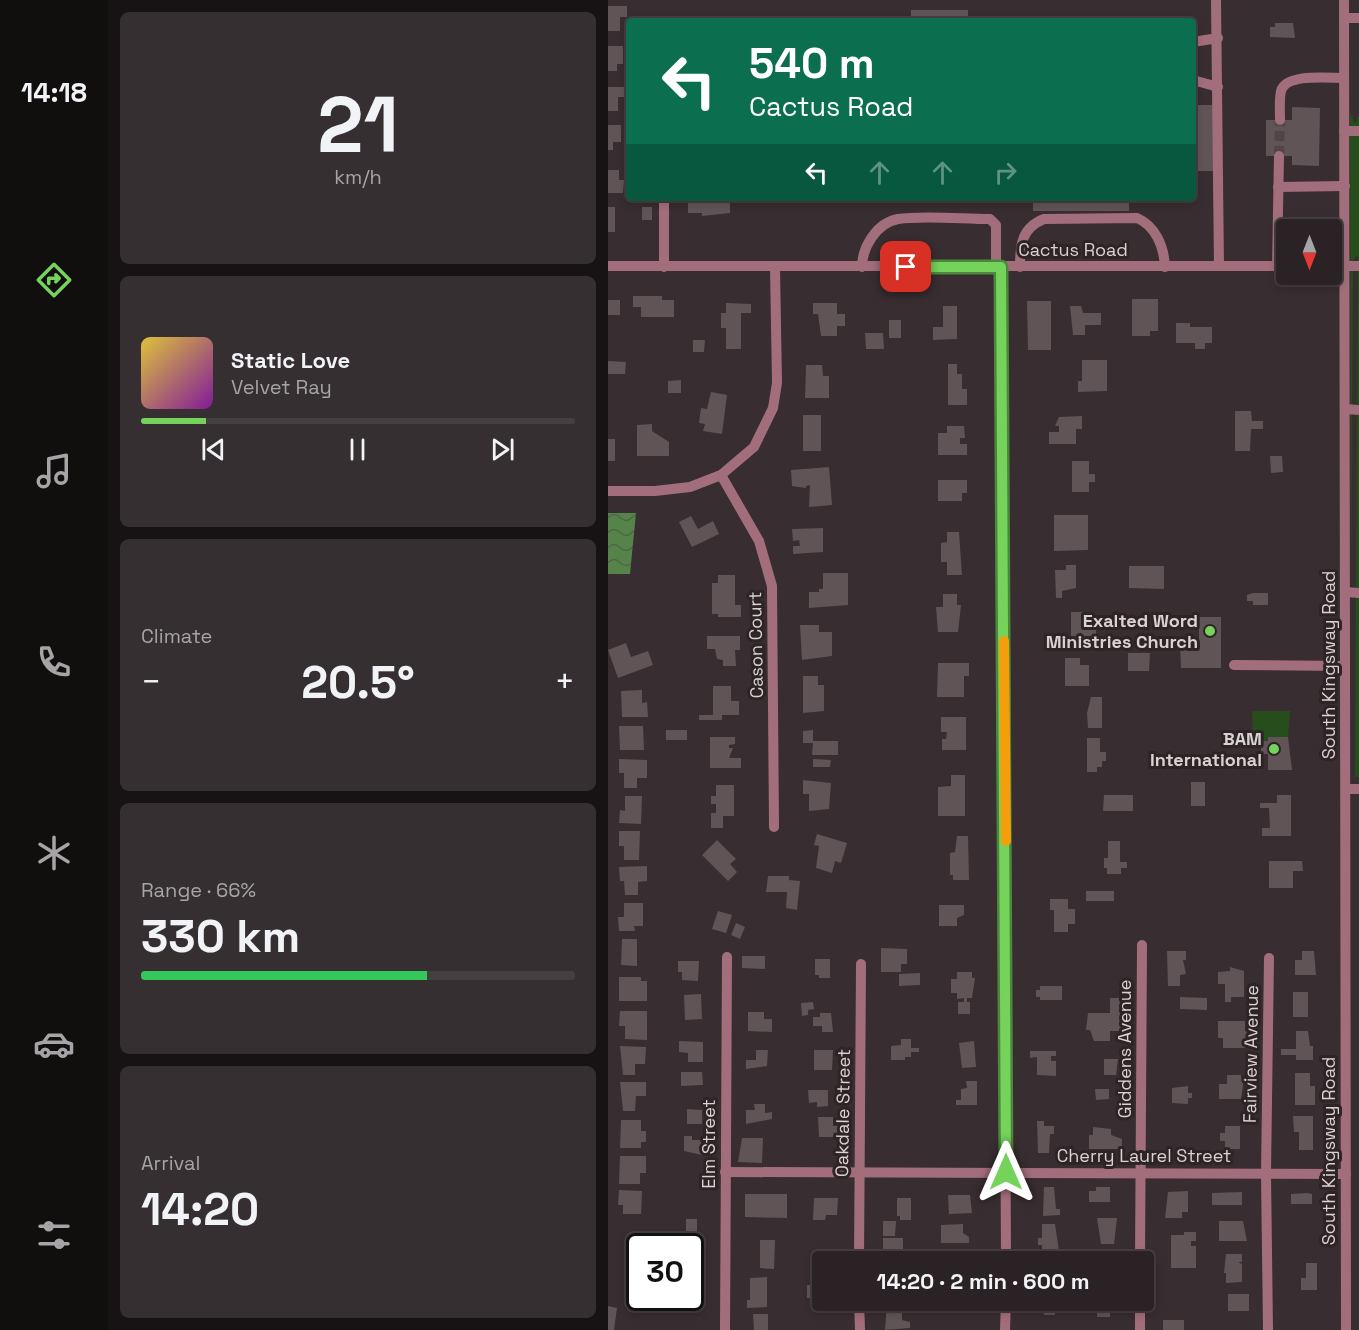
<!DOCTYPE html>
<meta charset="utf-8">
<style>
:root{--surface:#2a2224;--page:#362f31;--text:#f1f3f6;--muted:#a5a4a6;--line:#463f41;--accent:#75d25b}
body{margin:0;font-family:"Space Grotesk",sans-serif;background:var(--page);color:var(--text);height:100vh;display:flex;flex-direction:column;font-size:22px;white-space:nowrap}
*{box-sizing:border-box;margin:0}
p{font-size:20px;color:var(--muted)}
.icon{flex:none;width:33px;height:33px;fill:none;stroke:currentColor;stroke-width:2;stroke-linecap:round;stroke-linejoin:round}
.map{position:relative;flex:1;overflow:hidden}
.panel{display:flex;flex-direction:column;gap:12px;padding:12px;background:#171314;width:500px}
.panel>*{flex:none}
.hud{position:absolute;left:18px;top:18px;width:570px;height:183px;border-radius:6px;box-shadow:0 3px 9px #0003,0 0 0 2px var(--line);background:#0b6e4f;color:#fff;overflow:hidden}
.needle{width:39px;rotate:180deg}
.controls{position:absolute;left:668px;top:219px;display:grid;gap:12px}
.controls a{display:grid;place-items:center;width:66px;height:66px;border-radius:6px;background:var(--surface);box-shadow:0 3px 9px #0003,0 0 0 2px var(--line);font-size:30px}
.speed{position:absolute;left:18px;top:1233px;display:flex;gap:12px;font-size:30px;font-weight:700;text-align:center}
.speed>*{display:grid;place-content:center;width:78px;height:78px;border-radius:50%;background:var(--surface);box-shadow:0 3px 9px #0003,0 0 0 2px var(--line);line-height:1}
.speed .limit{border:3px solid #111;border-radius:9px;background:#fff;color:#111}
.pin{position:absolute;display:grid;place-items:center;width:51px;height:51px;color:#fff;margin:-26px;border-radius:12px;box-shadow:0 3px 9px #0006}
.me{position:absolute;width:66px;margin:-33px;rotate:0deg;stroke-linejoin:round;filter:drop-shadow(0 0 4px #0008)}
.turn{display:flex;align-items:center;gap:21px;height:126px;padding:0 24px;font-size:27px}
.turn .icon{width:78px;height:78px;stroke-width:2.5}
.turn b{display:block;font-size:42px;line-height:51px}
.lanes{display:flex;align-items:center;height:57px;padding:0 24px;background:#0003;justify-content:center;gap:30px;direction:ltr}
.lanes .off{opacity:.35}
.big{font-size:45px;font-weight:800;line-height:1.1}
.panel .widget{flex:1;display:flex;flex-direction:column;justify-content:center;gap:9px;min-width:0;padding:0 21px;border-radius:9px;background:var(--page)}
.panel .dial{align-items:center;gap:0}
.dial b{font-size:78px;line-height:1}
.song{display:flex;align-items:center;gap:18px}
.cover{width:72px;height:72px;border-radius:9px;background:linear-gradient(135deg,hsl(50 70% 55%),hsl(290 70% 35%))}
.played{height:6px;border-radius:3px;background:linear-gradient(90deg,var(--accent) 15%,var(--line) 15%)}
.keys{display:flex;justify-content:space-around;direction:ltr}
.heat{display:flex;justify-content:space-between;align-items:center;font-size:33px;direction:ltr}
.charge{height:9px;border-radius:4px;background:linear-gradient(90deg,#34c759 66%,var(--line) 0)}
.trip{position:absolute;left:204px;top:1251px;width:342px;height:60px;border-radius:6px;background:var(--surface);box-shadow:0 3px 9px #0003,0 0 0 2px var(--line);font-weight:800;line-height:60px;text-align:center}
main{display:flex;flex:1;min-height:0}
.dock{display:flex;flex-direction:column;width:108px;justify-content:space-around;align-items:center;background:#110e0e;color:var(--muted)}
.dock .icon{width:42px;height:42px}
.dock .on{color:var(--accent)}
.dock b{font-size:27px;color:var(--text)}
.map>svg:first-child{display:block}
</style>
<main>
<nav class="dock">
<b>14:18</b>
<svg class="icon on" aria-label="directions" viewBox="0 0 24 24"><path d="M12 3l9 9-9 9-9-9zM9 14v-3h6M13 9l2 2-2 2"/></svg>
<svg class="icon" aria-label="music" viewBox="0 0 24 24"><path d="M9 18V5l10-2v13"/><circle cx="6" cy="18" r="3"/><circle cx="16" cy="16" r="3"/></svg>
<svg class="icon" aria-label="phone" viewBox="0 0 24 24"><path d="M5 4h4l2 5-3 2q2 4 5 5l2-3 5 2v4C11 20 4 13 5 4z"/></svg>
<svg class="icon" aria-label="climate" viewBox="0 0 24 24"><path d="M12 3v18M4 7l16 10M4 17L20 7"/></svg>
<svg class="icon" aria-label="car" viewBox="0 0 24 24"><path d="M5 17H2v-5l4-1 3-4h7l3 4 3 1v5h-3M9 17h6M6 11h13"/><circle cx="7" cy="17" r="2"/><circle cx="17" cy="17" r="2"/></svg>
<svg class="icon" aria-label="filters" viewBox="0 0 24 24"><path d="M4 7h16M4 17h16"/><circle cx="9" cy="7" r="2"/><circle cx="15" cy="17" r="2"/></svg>
</nav>
<section class="panel">
<div class="widget dial"><b>21</b><p>km/h</p></div>
<div class="widget">
<div class="song"><i class="cover"></i><div><b>Static Love</b><p>Velvet Ray</p></div></div>
<div class="played"></div>
<div class="keys"><svg class="icon" aria-label="previous" viewBox="0 0 24 24"><path d="M18 5L8 12l10 7zM5 5v14"/></svg><svg class="icon" aria-label="pause" viewBox="0 0 24 24"><path d="M8 5v14M16 5v14"/></svg><svg class="icon" aria-label="next" viewBox="0 0 24 24"><path d="M6 5l10 7-10 7zM19 5v14"/></svg></div>
</div>
<div class="widget"><p>Climate</p>
<div class="heat"><a>−</a><b class="big">20.5°</b><a>+</a></div>
</div>
<div class="widget"><p>Range · 66%</p><b class="big">330 km</b><div class="charge"></div></div>
<div class="widget"><p>Arrival</p><b class="big">14:20</b></div>
</section>
<div class="map">
<svg width="752" height="1330" viewBox="0 0 752 1330">
<defs>
<pattern id="water-waves" width="16" height="10" patternUnits="userSpaceOnUse" patternTransform="scale(1.5)"><rect width="16" height="10" fill="#56834a"/><path d="M0 5q4-4 8 0t8 0" fill="none" stroke="#4e6846"/></pattern>
</defs>
<rect width="100%" height="100%" fill="#382d30"/>
<!-- park -->
<g fill="#274d1d">
<polygon points="742,112 746,122 749,122 749,117 752,117 751,777 747,777 750,255 745,260 743,600"/>
<polygon points="644,711 682,711 680,737 661,737 660,741 645,744"/>
</g>
<!-- water -->
<polygon fill="url(#water-waves)" points="0,513 28,513 22,574 0,574"/>
<!-- building -->
<g fill="#605457">
<polygon points="0,6 19,6 19,17 12,17 12,31 0,31"/>
<polygon points="303,10 360,10 360,18 366,18 366,21 303,21"/>
<rect x="443" y="19" width="114" height="2"/>
<polygon points="667,23 685,23 687,38 662,37 662,27 667,27"/>
<polygon points="0,46 15,46 15,64 9,64 9,71 0,71"/>
<polygon points="0,87 17,87 17,97 10,97 10,111 0,111"/>
<rect x="585" y="105" width="20" height="66"/>
<polygon points="684,107 712,108 711,166 684,165 684,156 658,156 658,120 684,120"/>
<polygon points="0,125 13,125 13,142 5,142 5,150 0,150"/>
<polygon points="0,170 11,170 11,180 16,180 15,193 0,193"/>
<polygon points="80,198 122,198 122,213 94,216 94,213 80,213"/>
<rect x="425" y="198" width="96" height="13"/>
<rect x="0" y="207" width="7" height="25"/>
<rect x="34" y="207" width="10" height="13"/>
<polygon points="25,296 54,296 54,300 66,300 66,317 33,317 33,307 25,307"/>
<polygon points="524,299 550,299 550,331 542,331 542,336 524,336"/>
<rect x="0" y="300" width="12" height="15"/>
<polygon points="419,301 443,301 443,350 420,350"/>
<polygon points="118,303 143,304 143,313 133,313 133,349 118,349 118,328 113,328 113,313 118,313"/>
<polygon points="205,303 229,303 229,314 237,314 237,326 229,326 229,336 213,336 210,314 205,314"/>
<polygon points="335,306 349,306 349,339 325,340 325,327 335,327"/>
<polygon points="462,306 473,306 475,313 493,313 493,325 477,325 477,335 465,335"/>
<rect x="281" y="320" width="12" height="18"/>
<polygon points="568,323 582,323 582,327 604,327 604,343 597,343 597,349 587,349 587,343 568,343"/>
<polygon points="257,333 275,333 276,349 258,349"/>
<polygon points="85,340 97,340 96,352 85,352"/>
<polygon points="474,360 499,360 499,391 470,392 470,381 474,381"/>
<polygon points="0,361 18,362 17,374 0,374"/>
<polygon points="340,364 349,364 349,374 354,374 354,389 359,389 359,405 340,405"/>
<polygon points="198,365 214,365 215,376 221,376 221,398 197,398"/>
<polygon points="73,380 73,393 60,393 60,381"/>
<polygon points="103,392 119,395 114,434 95,431 97,424 91,423 93,408 99,409"/>
<polygon points="627,411 643,411 644,421 655,421 655,429 643,429 642,451 627,451"/>
<rect x="195" y="415" width="18" height="36"/>
<polygon points="474,416 474,429 468,429 468,444 441,444 441,432 451,432 451,426 447,426 451,417"/>
<polygon points="44,424 44,431 61,442 61,456 29,456 29,425"/>
<polygon points="339,426 356,426 357,438 352,438 352,444 359,444 359,455 330,455 330,433 339,433"/>
<rect x="0" y="439" width="7" height="22"/>
<polygon points="662,456 674,456 675,472 663,473"/>
<polygon points="464,461 481,461 481,474 487,474 487,482 481,482 481,492 464,492"/>
<polygon points="221,467 224,505 201,507 202,485 198,486 198,488 184,486 183,470"/>
<polygon points="330,480 359,480 359,493 354,493 354,501 330,501"/>
<polygon points="446,515 480,515 480,550 446,551"/>
<polygon points="83,516 90,529 105,521 111,534 84,547 71,522"/>
<polygon points="215,528 215,552 185,554 185,546 192,546 191,540 185,541 184,529"/>
<polygon points="339,532 351,532 354,575 339,575 339,562 333,562 333,543 339,542"/>
<polygon points="458,565 468,565 468,588 454,591 454,598 448,598 447,570 458,570"/>
<polygon points="521,566 556,566 556,589 521,588"/>
<polygon points="215,573 240,573 240,605 201,608 201,592 211,592 211,589 215,589"/>
<polygon points="110,575 127,575 127,605 133,605 133,617 110,617 110,614 104,614 104,583 110,583"/>
<polygon points="645,593 660,593 660,605 645,605 645,601 639,601 639,595"/>
<polygon points="335,594 349,594 349,605 353,605 350,632 330,632 328,607 335,607"/>
<polygon points="463,612 475,612 475,627 488,627 488,636 478,636 478,641 452,641 452,636 463,636"/>
<polygon points="591,617 613,617 613,668 573,668 572,646 591,646"/>
<polygon points="192,625 211,625 211,632 224,632 224,656 194,660"/>
<polygon points="99,636 132,636 132,650 127,650 128,666 115,666 115,660 109,659 107,649 99,649"/>
<polygon points="18,643 23,657 40,651 45,665 10,678 0,650"/>
<polygon points="520,653 542,653 541,671 520,671"/>
<polygon points="457,658 472,658 472,665 481,665 481,686 457,686"/>
<polygon points="330,663 361,663 361,676 356,676 356,697 329,697"/>
<polygon points="195,676 210,676 210,685 216,685 216,711 195,713"/>
<polygon points="105,686 123,686 123,701 131,701 131,715 114,715 114,720 91,720 91,715 105,715"/>
<polygon points="34,690 34,703 39,702 40,717 14,717 13,691"/>
<polygon points="483,697 494,697 494,728 480,728 479,713"/>
<polygon points="333,717 358,717 358,750 334,750 334,739 338,739 339,732 333,732"/>
<polygon points="11,726 35,726 36,750 12,750"/>
<rect x="58" y="730" width="21" height="10"/>
<polygon points="205,730 205,741 230,741 230,755 204,755 205,743 195,743 195,731"/>
<polygon points="102,737 127,737 127,744 121,745 121,748 125,748 121,758 133,758 133,768 102,768"/>
<polygon points="660,737 680,737 684,770 660,770 660,754 653,754 653,741 660,741"/>
<polygon points="479,738 492,738 492,752 498,752 498,761 494,761 494,767 489,767 489,772 479,772"/>
<polygon points="11,759 39,760 39,778 29,778 29,788 16,788 16,773 11,773"/>
<polygon points="205,759 223,760 222,767 205,767"/>
<polygon points="343,775 357,775 357,816 330,816 330,787 343,786"/>
<polygon points="195,780 223,783 221,809 201,811 201,794 195,794"/>
<rect x="583" y="782" width="14" height="24"/>
<polygon points="108,785 126,785 126,816 115,816 115,828 103,828 103,813 108,813 108,804 103,804 103,796 108,796"/>
<polygon points="496,795 525,795 525,811 495,811"/>
<polygon points="669,795 683,795 683,836 654,836 654,828 662,828 661,808 652,808 652,803 669,803"/>
<polygon points="17,796 34,796 33,824 11,823 12,810 17,811"/>
<polygon points="11,831 32,831 31,860 16,860 16,846 11,846"/>
<polygon points="209,834 239,843 233,863 227,861 224,873 208,868 211,846 206,845"/>
<polygon points="349,836 360,836 361,880 345,880 345,875 342,875 342,853 347,852"/>
<polygon points="109,840 128,859 122,864 129,872 120,881 94,855"/>
<polygon points="500,841 512,841 512,862 519,862 519,868 513,868 513,874 499,874 499,868 496,868 496,858 500,858"/>
<polygon points="661,861 694,861 695,871 685,871 685,888 661,888"/>
<polygon points="39,866 39,881 30,882 30,895 17,895 16,881 12,881 11,867"/>
<polygon points="160,876 181,876 181,880 192,881 189,910 178,908 179,892 158,892"/>
<rect x="478" y="891" width="28" height="10"/>
<polygon points="442,899 460,899 460,909 467,909 467,924 460,924 460,932 446,932 446,910 442,910"/>
<polygon points="16,903 35,903 35,926 26,926 27,931 11,931 10,917 16,917"/>
<polygon points="331,905 356,905 356,915 349,918 349,926 331,926"/>
<polygon points="110,911 124,915 118,933 104,929"/>
<polygon points="128,923 137,927 132,939 123,935"/>
<polygon points="14,939 29,939 29,966 13,965"/>
<polygon points="273,948 299,949 299,964 293,964 293,972 273,972"/>
<polygon points="559,951 578,951 578,960 575,960 578,974 572,975 572,986 560,986"/>
<polygon points="694,951 706,951 708,975 687,975 687,960 694,960"/>
<polygon points="134,956 157,956 157,969 134,968"/>
<polygon points="207,959 222,959 222,978 211,978 211,975 207,975"/>
<polygon points="70,961 91,961 90,981 74,980 74,972 70,972"/>
<polygon points="622,967 636,971 636,997 623,997 623,1002 617,1002 617,984 610,984 610,972 622,971"/>
<polygon points="349,972 364,972 364,978 367,978 364,998 359,998 359,1002 362,1002 362,1014 350,1014 350,1002 356,1002 356,998 349,999 349,993 343,993 343,979 349,979"/>
<polygon points="312,973 312,985 291,986 291,974"/>
<polygon points="11,977 33,977 33,981 39,981 39,1001 11,1001"/>
<polygon points="432,986 454,986 454,1000 432,1000 432,997 428,997 428,990 432,990"/>
<rect x="685" y="992" width="15" height="25"/>
<polygon points="93,994 94,1019 77,1020 76,995"/>
<polygon points="572,997 599,998 599,1010 572,1009"/>
<polygon points="502,998 513,998 515,1025 513,1025 513,1031 502,1031 502,1041 486,1041 482,1030 478,1030 480,1013 502,1013"/>
<polygon points="205,1002 206,1009 200,1010 200,1015 194,1016 193,1003"/>
<polygon points="12,1011 39,1011 39,1040 17,1039 17,1026 11,1026"/>
<polygon points="140,1012 156,1012 156,1019 164,1019 164,1032 140,1031"/>
<polygon points="212,1013 223,1013 225,1032 214,1032 214,1026 205,1026 205,1017 212,1017"/>
<polygon points="610,1021 637,1021 637,1031 639,1031 637,1048 615,1048 615,1038 610,1038"/>
<polygon points="688,1031 700,1031 702,1046 705,1046 705,1060 688,1060 688,1055 673,1055 673,1049 688,1049"/>
<polygon points="293,1039 303,1039 303,1048 311,1048 311,1052 303,1052 303,1057 297,1057 297,1060 283,1060 283,1046 293,1045"/>
<polygon points="71,1041 95,1042 95,1062 80,1062 80,1053 71,1052"/>
<polygon points="366,1041 368,1067 354,1068 351,1043"/>
<polygon points="12,1046 38,1047 37,1064 27,1064 27,1075 15,1075"/>
<polygon points="148,1050 160,1050 159,1066 138,1069 138,1060 148,1060"/>
<polygon points="206,1050 225,1050 224,1070 206,1070"/>
<polygon points="422,1051 448,1051 448,1056 443,1056 443,1061 448,1061 448,1076 429,1075 429,1057 422,1058"/>
<polygon points="496,1059 510,1059 508,1075 496,1075"/>
<polygon points="73,1072 94,1072 95,1085 73,1086"/>
<polygon points="687,1073 702,1073 702,1086 707,1086 707,1105 687,1105"/>
<polygon points="619,1075 633,1075 633,1078 636,1078 633,1099 611,1099 611,1084 619,1084"/>
<polygon points="358,1081 369,1081 369,1105 348,1105 348,1100 353,1100 353,1089 359,1088"/>
<polygon points="12,1082 38,1082 38,1096 28,1096 27,1111 15,1111"/>
<polygon points="580,1086 580,1093 584,1093 584,1098 580,1098 580,1104 564,1103 564,1088"/>
<polygon points="487,1089 501,1089 501,1099 488,1100"/>
<polygon points="200,1090 220,1090 220,1106 209,1107 209,1102 201,1103"/>
<polygon points="146,1104 157,1104 157,1113 164,1112 164,1119 138,1124 138,1110 147,1110"/>
<polygon points="79,1109 94,1110 94,1124 79,1124"/>
<polygon points="685,1116 705,1116 705,1150 691,1150 691,1132 686,1132"/>
<polygon points="210,1117 225,1117 225,1126 230,1126 230,1137 211,1137"/>
<polygon points="13,1120 33,1120 33,1131 38,1131 38,1142 33,1142 33,1148 12,1148"/>
<polygon points="429,1121 436,1121 436,1126 446,1126 446,1134 442,1134 441,1153 430,1153"/>
<polygon points="617,1126 632,1126 632,1149 617,1149 617,1141 612,1141 612,1133 617,1133"/>
<polygon points="485,1127 503,1129 503,1135 514,1139 514,1149 481,1149 481,1135 485,1135"/>
<polygon points="76,1136 84,1136 84,1140 95,1140 94,1155 76,1151"/>
<polygon points="134,1138 155,1138 154,1163 130,1162"/>
<polygon points="12,1156 38,1156 38,1173 32,1173 32,1184 11,1184"/>
<polygon points="436,1187 446,1187 448,1209 452,1209 452,1215 435,1216"/>
<polygon points="488,1187 502,1187 502,1202 481,1202 481,1191 488,1191"/>
<polygon points="11,1190 34,1191 33,1214 15,1214 15,1205 10,1205"/>
<polygon points="580,1191 580,1212 574,1212 574,1218 557,1218 560,1192"/>
<polygon points="634,1192 634,1205 604,1205 604,1193"/>
<polygon points="700,1193 704,1194 704,1204 683,1204 683,1194"/>
<polygon points="137,1194 179,1194 179,1218 137,1217"/>
<polygon points="340,1195 362,1195 364,1213 341,1214"/>
<polygon points="206,1198 230,1198 229,1215 218,1215 217,1220 205,1220"/>
<polygon points="289,1198 303,1198 303,1220 292,1220 292,1216 289,1216"/>
<polygon points="489,1218 509,1218 506,1244 493,1244"/>
<rect x="78" y="1219" width="11" height="15"/>
<polygon points="275,1221 288,1221 287,1236 275,1236"/>
<polygon points="611,1221 635,1221 639,1241 611,1241"/>
<polygon points="355,1224 355,1233 361,1237 361,1243 333,1243 333,1225"/>
<polygon points="434,1224 447,1224 451,1251 434,1251 434,1245 430,1245 430,1238 434,1238"/>
<polygon points="576,1232 588,1232 588,1241 583,1241 583,1246 588,1246 588,1268 563,1268 563,1235 576,1235"/>
<polygon points="71,1238 90,1238 90,1274 82,1274 82,1246 71,1246"/>
<polygon points="275,1238 295,1238 295,1250 290,1250 290,1255 275,1255"/>
<polygon points="152,1240 167,1240 166,1269 152,1268"/>
<rect x="353" y="1252" width="13" height="10"/>
<polygon points="618,1254 634,1254 634,1262 630,1262 634,1264 634,1282 618,1283 618,1273 616,1273"/>
<polygon points="698,1263 709,1263 709,1290 693,1290 693,1278 698,1278"/>
<polygon points="159,1277 159,1307 139,1308 139,1300 142,1300 142,1278"/>
<polygon points="199,1285 214,1285 214,1300 222,1300 222,1309 208,1309 208,1298 199,1298"/>
<rect x="620" y="1294" width="21" height="17"/>
<polygon points="88,1295 90,1311 69,1313 68,1298"/>
<rect x="333" y="1300" width="13" height="6"/>
<polygon points="433,1300 447,1300 447,1315 436,1315"/>
<polygon points="482,1300 502,1300 502,1317 489,1317 489,1304 482,1304"/>
<polygon points="279,1303 294,1303 294,1320 302,1322 302,1328 277,1330"/>
<polygon points="0,1306 9,1308 6,1330 0,1330"/>
<polygon points="145,1314 160,1314 160,1330 146,1330"/>
<rect x="555" y="1320" width="21" height="10"/>
</g>
<g fill="none" stroke-linecap="round" stroke-linejoin="round">
<!-- minor-tunnel -->
<polyline stroke="#504648" stroke-width="10" stroke-dasharray="10 5" stroke-linecap="butt" points="671,156 672,120"/>
<!-- minor -->
<g stroke="#a36e7c" stroke-width="10">
<polyline points="608,0 611,266"/>
<polyline points="736,0 738,1330"/>
<polyline points="736,18 752,18"/>
<polyline points="585,42 610,38"/>
<polyline points="585,80 610,87"/>
<path d="M672 120C672 111 671 100 673 91 678 73 721 78 736 78"/>
<polyline points="736,131 752,131"/>
<polyline points="670,187 737,186"/>
<polyline points="56,198 56,267"/>
<polyline points="0,266 678,266"/>
<polyline points="669,266 671,156"/>
<polyline points="723,266 752,266"/>
<path d="M254 267C254 248 268 223 290 219 315 215 355 219 382 219L388 225V267"/>
<polyline points="393,267 398,1262"/>
<path d="M412 267C412 246 413 228 436 219L529 218C548 226 556 247 557 267"/>
<polyline points="737,409 752,410"/>
<polyline points="113,475 151,541 164,586 166,827"/>
<polyline points="0,491 47,491 82,487 113,475 146,447 165,408 169,383 167,268"/>
<polyline points="737,592 752,593"/>
<polyline points="626,665 737,666"/>
<polyline points="738,789 752,789"/>
<polyline points="117,1172 738,1174"/>
<polyline points="251,1262 253,964"/>
<polyline points="532,1262 534,945"/>
<polyline points="251,1300 252,1330"/>
<polyline points="117,1330 119,957"/>
<polyline points="397,1330 398,1300"/>
<polyline points="532,1330 532,1300"/>
<polyline points="660,1330 658,1173 661,958"/>
</g>
</g>
<g fill="none" stroke-linecap="round" stroke-linejoin="round">
<!-- route casing -->
<g stroke="#4c883b" stroke-width="15">
<polyline id="route" points="298,267 393,267 398,1172"/>
</g>
<!-- route -->
<use href="#route" stroke="#75d25b" stroke-width="10"/>
<!-- slow -->
<polyline stroke="#f59e0b" stroke-width="10" points="396,641 398,841"/>
</g>
<!-- markers -->
<g fill="#75d25b" stroke="#2e2426" stroke-width="2">
<circle cx="602" cy="631" r="6"/>
<circle cx="666" cy="749" r="6"/>
</g>
<g text-anchor="middle" stroke-width="6" stroke-linejoin="round" paint-order="stroke">
<!-- street labels -->
<g font-size="18" fill="#d9d2d3" stroke="#2e2426">
<text x="465" y="256">Cactus Road</text>
<text transform="translate(148 645) rotate(-91)" y="6">Cason Court</text>
<text transform="translate(721 665) rotate(-90)" y="6">South Kingsway Road</text>
<text transform="translate(517 1049) rotate(-90)" y="6">Giddens Avenue</text>
<text transform="translate(643 1054) rotate(-89)" y="6">Fairview Avenue</text>
<text transform="translate(235 1113) rotate(-89)" y="6">Oakdale Street</text>
<text transform="translate(101 1144) rotate(-90)" y="6">Elm Street</text>
<text transform="translate(721 1151) rotate(-90)" y="6">South Kingsway Road</text>
<text x="536" y="1162">Cherry Laurel Street</text>
</g>
<!-- poi labels -->
<g font-size="18" font-weight="bold" fill="#d9d2d3" stroke="#2e2426" text-anchor="end">
<text x="590" y="627">Exalted Word<tspan x="590" dy="21">Ministries Church</tspan></text>
<text x="654" y="745">BAM<tspan x="654" dy="21">International</tspan></text>
</g>
</g>
</svg>
<div class="controls">
<a><svg class="needle" viewBox="-14 -14 28 28"><path d="M0-13l5 13h-10z" fill="#e53935"/><path d="M0 13l5-13h-10z" fill="#a5a4a6"/></svg></a>
</div>
<div class="speed"><div class="limit">30</div></div>
<div class="pin" style="left:298px;top:267px;background:#d93025"><svg class="icon" aria-label="arrive" viewBox="0 0 24 24"><path d="M6 21V4h12l-3 4 3 4H6"/></svg></div>
<svg class="me" style="left:398px;top:1172px" viewBox="-20 -20 40 40"><path d="M0-17L14 15 0 8-14 15z" fill="#75d25b" stroke="#fff" stroke-width="4"/></svg>
<div class="trip">14:20 · 2 min · 600 m</div>
<div class="hud">
<div class="turn"><svg class="icon" aria-label="left" viewBox="0 0 24 24"><path d="M17 20v-9H6M10 6l-5 5 5 5"/></svg><div><b>540 m</b>Cactus Road</div></div>
<div class="lanes"><svg class="icon" aria-label="left" viewBox="0 0 24 24"><path d="M17 20v-9H6M10 6l-5 5 5 5"/></svg><svg class="icon off" aria-label="ahead" viewBox="0 0 24 24"><path d="M12 20V5M6 11l6-6 6 6"/></svg><svg class="icon off" aria-label="ahead" viewBox="0 0 24 24"><path d="M12 20V5M6 11l6-6 6 6"/></svg><svg class="icon off" aria-label="right" viewBox="0 0 24 24"><path d="M7 20v-9h11M14 6l5 5-5 5"/></svg></div>
</div>
</div>
</main>
